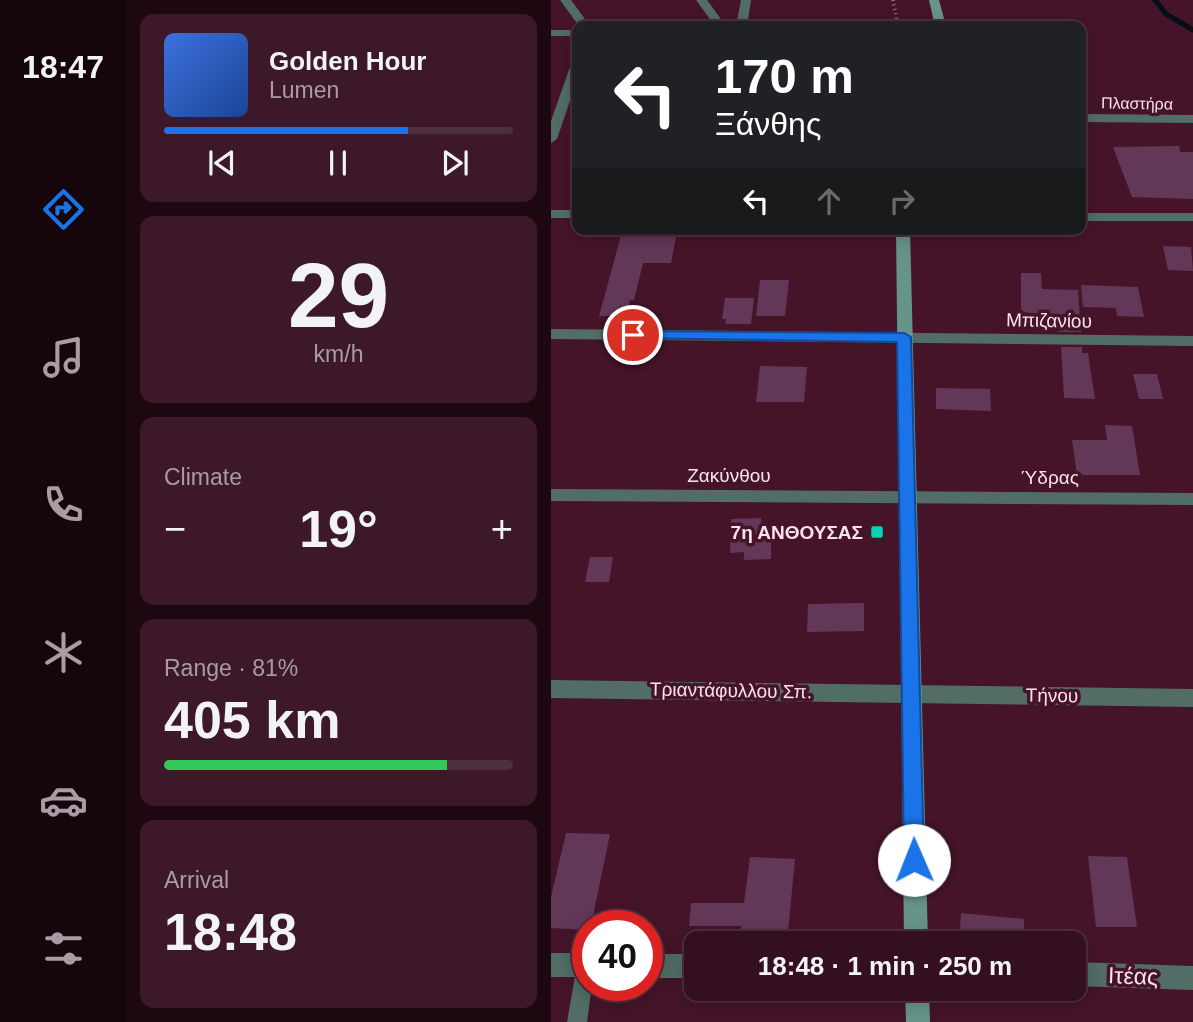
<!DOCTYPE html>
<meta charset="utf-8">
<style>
:root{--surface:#340f1f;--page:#3c1828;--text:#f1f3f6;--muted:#a99ca4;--line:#4e2f3d;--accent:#1a73e8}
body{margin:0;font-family:Helvetica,sans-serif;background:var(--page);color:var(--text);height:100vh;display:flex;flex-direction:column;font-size:26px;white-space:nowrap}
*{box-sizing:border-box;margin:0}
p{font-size:23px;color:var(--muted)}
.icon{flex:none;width:38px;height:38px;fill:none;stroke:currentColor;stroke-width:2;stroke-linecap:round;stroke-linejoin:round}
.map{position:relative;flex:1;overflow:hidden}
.sheet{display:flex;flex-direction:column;gap:14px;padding:14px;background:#1d0811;width:425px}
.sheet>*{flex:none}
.guide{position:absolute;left:21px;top:21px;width:514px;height:214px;border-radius:14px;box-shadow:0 4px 18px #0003,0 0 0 2px var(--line);background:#202124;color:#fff;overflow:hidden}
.speed{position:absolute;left:21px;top:910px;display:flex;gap:14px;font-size:35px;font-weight:700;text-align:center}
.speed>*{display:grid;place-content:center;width:91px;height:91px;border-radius:50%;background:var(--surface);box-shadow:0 4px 18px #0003,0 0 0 2px var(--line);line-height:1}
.speed .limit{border:10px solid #d22;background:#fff;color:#111}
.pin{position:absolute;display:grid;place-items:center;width:60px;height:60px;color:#fff;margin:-30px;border:4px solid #fff;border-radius:50%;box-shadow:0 2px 7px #0007}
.me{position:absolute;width:77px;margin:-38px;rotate:359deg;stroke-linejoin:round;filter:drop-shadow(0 0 5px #0008)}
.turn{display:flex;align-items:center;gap:24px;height:147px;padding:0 28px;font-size:32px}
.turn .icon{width:91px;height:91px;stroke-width:2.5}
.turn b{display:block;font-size:49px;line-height:60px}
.lanes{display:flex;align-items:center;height:66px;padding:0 28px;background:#0003;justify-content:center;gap:35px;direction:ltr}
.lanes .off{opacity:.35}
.big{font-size:52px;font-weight:600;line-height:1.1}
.sheet .tile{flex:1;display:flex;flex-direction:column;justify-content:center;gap:10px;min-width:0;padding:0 24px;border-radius:14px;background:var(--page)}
.sheet .dial{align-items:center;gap:0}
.dial b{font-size:91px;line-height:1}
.song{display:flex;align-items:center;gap:21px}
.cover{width:84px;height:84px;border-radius:10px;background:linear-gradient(135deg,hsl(220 70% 55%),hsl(220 70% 35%))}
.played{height:7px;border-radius:4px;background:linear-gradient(90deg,var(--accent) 70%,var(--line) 70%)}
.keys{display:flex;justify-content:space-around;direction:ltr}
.heat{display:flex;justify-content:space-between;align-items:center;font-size:38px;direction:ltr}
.charge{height:10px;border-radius:5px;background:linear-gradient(90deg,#34c759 81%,var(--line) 0)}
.trip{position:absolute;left:133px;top:931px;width:402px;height:70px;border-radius:14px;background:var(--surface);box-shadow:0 4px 18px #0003,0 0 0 2px var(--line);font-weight:600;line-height:70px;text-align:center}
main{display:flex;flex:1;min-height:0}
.dock{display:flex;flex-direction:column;width:126px;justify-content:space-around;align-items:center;background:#15060c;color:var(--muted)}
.dock .icon{width:49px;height:49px}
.dock .active{color:var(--accent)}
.dock b{font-size:32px;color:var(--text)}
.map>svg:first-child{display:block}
</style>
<main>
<nav class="dock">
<b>18:47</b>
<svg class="icon active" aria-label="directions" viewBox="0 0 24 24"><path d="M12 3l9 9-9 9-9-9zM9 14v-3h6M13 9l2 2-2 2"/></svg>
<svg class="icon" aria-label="music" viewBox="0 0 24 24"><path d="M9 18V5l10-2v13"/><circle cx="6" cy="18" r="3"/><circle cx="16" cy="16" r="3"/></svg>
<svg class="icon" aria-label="phone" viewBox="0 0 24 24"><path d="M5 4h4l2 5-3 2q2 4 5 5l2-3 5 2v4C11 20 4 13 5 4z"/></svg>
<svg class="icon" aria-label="climate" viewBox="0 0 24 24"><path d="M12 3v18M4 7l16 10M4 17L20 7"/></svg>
<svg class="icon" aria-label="car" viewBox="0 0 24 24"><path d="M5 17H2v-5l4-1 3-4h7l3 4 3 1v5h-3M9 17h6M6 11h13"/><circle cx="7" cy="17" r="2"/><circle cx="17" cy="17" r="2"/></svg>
<svg class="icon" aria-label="filters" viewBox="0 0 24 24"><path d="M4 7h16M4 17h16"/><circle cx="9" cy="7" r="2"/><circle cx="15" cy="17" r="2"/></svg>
</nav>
<section class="sheet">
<div class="tile">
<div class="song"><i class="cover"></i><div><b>Golden Hour</b><p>Lumen</p></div></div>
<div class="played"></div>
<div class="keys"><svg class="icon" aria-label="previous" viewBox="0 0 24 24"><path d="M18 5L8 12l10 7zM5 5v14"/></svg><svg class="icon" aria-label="pause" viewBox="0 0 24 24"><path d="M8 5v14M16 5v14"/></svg><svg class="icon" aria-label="next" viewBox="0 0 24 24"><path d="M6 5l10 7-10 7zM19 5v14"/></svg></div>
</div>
<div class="tile dial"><b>29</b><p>km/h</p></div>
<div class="tile"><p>Climate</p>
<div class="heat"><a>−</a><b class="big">19°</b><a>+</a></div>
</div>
<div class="tile"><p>Range · 81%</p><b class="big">405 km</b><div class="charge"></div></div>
<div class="tile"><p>Arrival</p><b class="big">18:48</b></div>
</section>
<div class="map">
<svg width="642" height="1022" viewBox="0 0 642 1022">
<rect width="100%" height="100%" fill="#451429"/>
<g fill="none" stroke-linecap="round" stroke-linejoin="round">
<!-- stream -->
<polyline stroke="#030f17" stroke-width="5" points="604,0 615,14 642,30"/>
</g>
<!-- building -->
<g fill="#633758">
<polygon points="628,146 629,152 642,152 642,199 581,197 562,147"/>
<polygon points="126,231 120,263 92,263 83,300 79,300 75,316 48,316 71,232"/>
<polygon points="612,246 640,247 642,271 617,270"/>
<polygon points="470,273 490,273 491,289 527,290 530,332 508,332 506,315 470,312"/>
<polygon points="209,280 238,280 234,316 205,316"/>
<polygon points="530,285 587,287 593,317 566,316 565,308 532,307"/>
<polygon points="174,298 203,298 200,324 174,324 175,319 171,319"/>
<polygon points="510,347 531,347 531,353 537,353 544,399 513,398"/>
<polygon points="209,366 256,367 253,402 205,402"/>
<polygon points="582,374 606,374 612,399 588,399"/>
<polygon points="385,388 439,389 440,411 385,409"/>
<polygon points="554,425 581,426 589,475 526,475 521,440 556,440"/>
<polygon points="210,518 210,533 220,532 220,559 193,560 193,552 179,553 180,519"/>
<polygon points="39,557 62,557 58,582 34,582"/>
<polygon points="313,603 313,631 256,632 257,604"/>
<polygon points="15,833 59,834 40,926 37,926 37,930 0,928 0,897"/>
<polygon points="537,856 576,857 586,927 545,927"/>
<polygon points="199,857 244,859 236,943 188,943 190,926 138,926 140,903 193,903"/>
<polygon points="410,913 473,919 473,943 408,943"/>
</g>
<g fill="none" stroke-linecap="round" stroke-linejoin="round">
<!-- path -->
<polyline stroke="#9a7483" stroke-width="3.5" stroke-dasharray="1 3.5" stroke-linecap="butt" points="342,0 347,26"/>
<!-- lane -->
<polygon fill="#516d66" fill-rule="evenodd" points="35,956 37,985 41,985 36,1022 16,1022 26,965 28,958"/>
<!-- street -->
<g fill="#516d66" fill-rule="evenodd">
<polygon points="9,0 20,0 39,26 28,26"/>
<polygon points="145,0 156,0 175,26 164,26"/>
<polygon points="190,0 200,0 196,26 185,26"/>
<rect x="0" y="30" width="26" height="6"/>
<polygon points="26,61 26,80 6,139 0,143 0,121 20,64"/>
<polygon points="530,114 642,115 642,123 530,122"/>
<rect x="0" y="210" width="26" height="8"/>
<rect x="530" y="213" width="112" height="8"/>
<polygon points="0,329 642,336 642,346 0,339"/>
<polygon points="0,489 642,493 642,505 0,501"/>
<polygon points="0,680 642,689 642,707 0,698"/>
<rect x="0" y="953" width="37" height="24"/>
<rect x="96" y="954" width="49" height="24"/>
<polygon points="523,962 642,966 642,990 523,986"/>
</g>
<!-- secondary -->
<g fill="#669489" fill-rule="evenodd">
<polygon points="378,0 388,0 395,26 384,26"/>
<polygon points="345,229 359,229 377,943 353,943"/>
<polygon points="354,989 378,989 379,1022 355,1022"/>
</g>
</g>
<!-- route -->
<polygon fill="#1a73e8" stroke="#114b97" stroke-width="2" points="82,331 353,333 360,337 373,860 370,866 363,869 356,866 353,860 346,342 77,338 75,335"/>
<!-- markers -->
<rect fill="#06d5b6" stroke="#451429" stroke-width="2.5" x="319" y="525" width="14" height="14" rx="3.5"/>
<g text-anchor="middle" stroke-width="7" stroke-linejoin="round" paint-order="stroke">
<!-- far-street labels -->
<g font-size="16" fill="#fce1ea" stroke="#451429">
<text transform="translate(586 103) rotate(1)" y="6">Πλαστήρα</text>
</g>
<!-- street labels -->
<g font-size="19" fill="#fce1ea" stroke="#451429">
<text transform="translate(498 320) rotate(1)" y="7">Μπιζανίου</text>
<text x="178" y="482">Ζακύνθου</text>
<text x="499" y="484">Ύδρας</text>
<text transform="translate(180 690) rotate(1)" y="7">Τριαντάφυλλου Σπ.</text>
<text transform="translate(501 695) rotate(1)" y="7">Τήνου</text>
</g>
<!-- poi labels -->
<g font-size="19" font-weight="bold" fill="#fce1ea" stroke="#451429" text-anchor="end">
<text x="312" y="539">7η ΑΝΘΟΥΣΑΣ</text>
</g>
<!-- near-street labels -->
<g font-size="23" fill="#fce1ea" stroke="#451429">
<text transform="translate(582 976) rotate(2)" y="8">Ιτέας</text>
</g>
</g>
</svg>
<div class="speed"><div class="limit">40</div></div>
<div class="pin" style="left:82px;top:335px;background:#d93025"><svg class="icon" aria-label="arrive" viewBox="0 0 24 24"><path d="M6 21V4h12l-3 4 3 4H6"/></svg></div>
<svg class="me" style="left:363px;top:860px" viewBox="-20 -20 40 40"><circle r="19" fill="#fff"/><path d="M0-13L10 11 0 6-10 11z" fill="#1a73e8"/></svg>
<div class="trip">18:48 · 1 min · 250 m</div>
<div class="guide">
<div class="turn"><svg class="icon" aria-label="left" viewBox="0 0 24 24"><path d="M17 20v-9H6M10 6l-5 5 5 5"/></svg><div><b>170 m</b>Ξάνθης</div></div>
<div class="lanes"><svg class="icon" aria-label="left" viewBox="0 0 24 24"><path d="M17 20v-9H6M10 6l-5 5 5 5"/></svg><svg class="icon off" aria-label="ahead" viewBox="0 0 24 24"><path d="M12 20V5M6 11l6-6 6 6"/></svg><svg class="icon off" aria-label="right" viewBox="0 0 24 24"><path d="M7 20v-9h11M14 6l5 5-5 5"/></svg></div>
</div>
</div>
</main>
